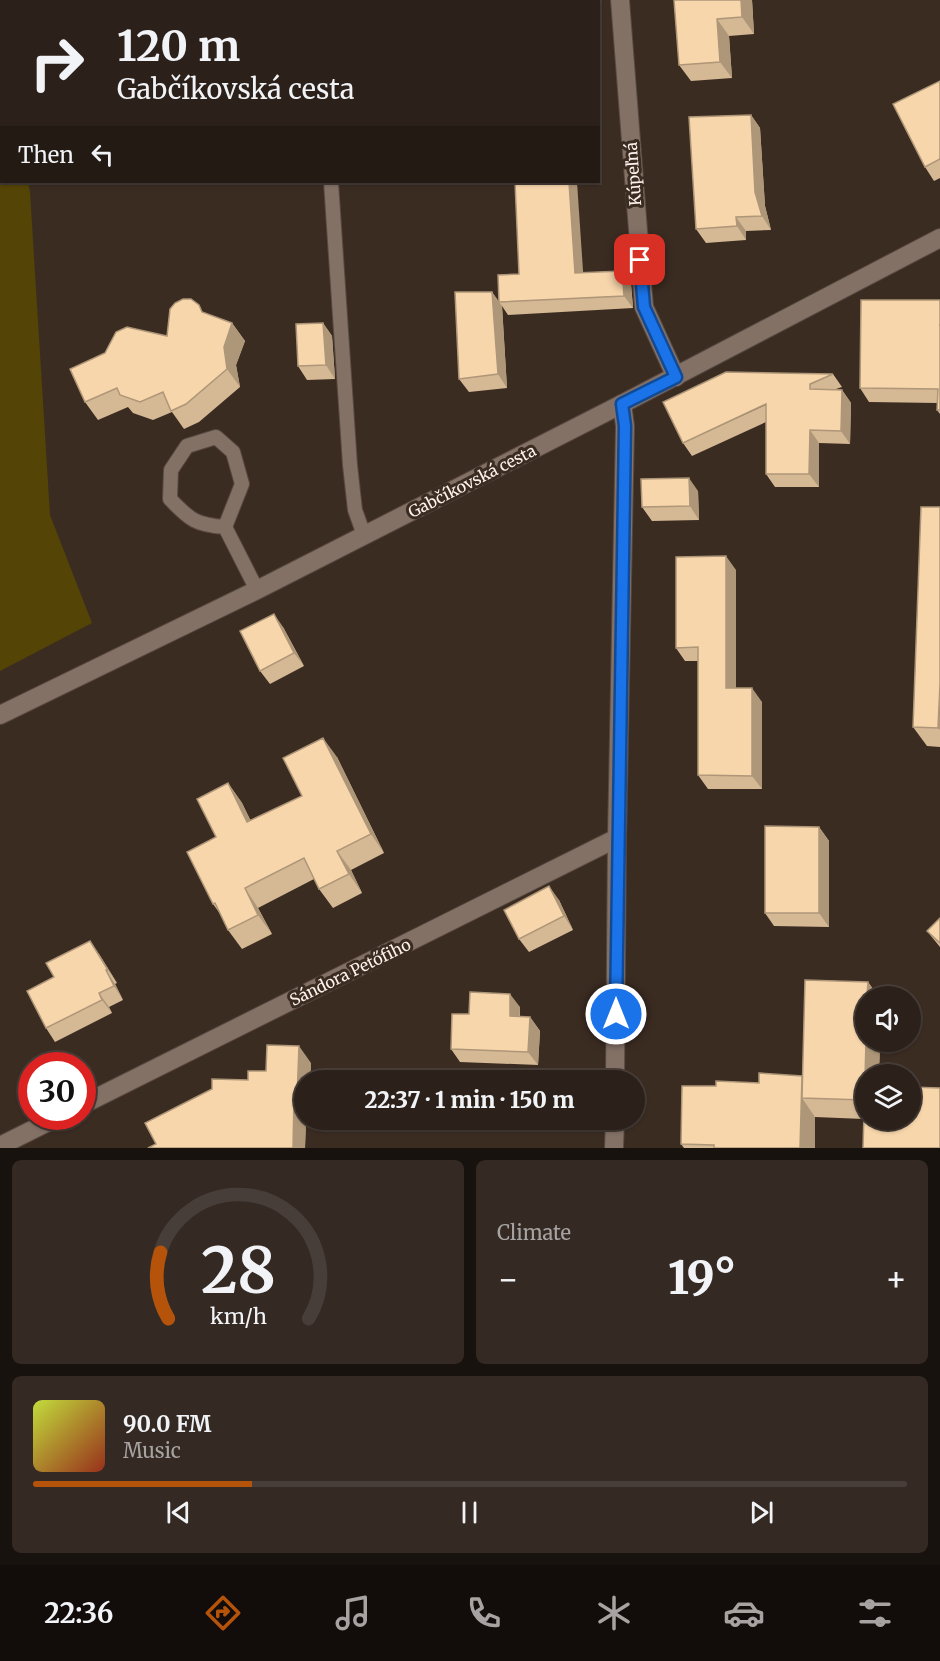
<!DOCTYPE html>
<meta charset="utf-8">
<style>
:root{--surface:#2c211a;--page:#342923;--text:#f1f3f6;--muted:#a6a3a2;--line:#483e39;--accent:#b45309}
body{margin:0;font-family:Merriweather,serif;background:var(--page);color:var(--text);height:100vh;display:flex;flex-direction:column;font-size:22px;white-space:nowrap}
*{box-sizing:border-box;margin:0}
p{font-size:20px;color:var(--muted)}
.icon{flex:none;width:33px;height:33px;fill:none;stroke:currentColor;stroke-width:2;stroke-linecap:round;stroke-linejoin:round}
.map{position:relative;height:1148px;overflow:hidden}
.sheet{display:flex;flex-direction:column;gap:12px;padding:12px;background:#18120e;flex:1}
.sheet>*{flex:none}
.banner{position:absolute;left:0px;top:0px;width:600px;height:183px;box-shadow:0 2px 4px #0004,0 0 0 2px var(--line);background:#2c211a;color:var(--text);overflow:hidden}
.controls{position:absolute;left:855px;top:986px;display:grid;gap:12px}
.controls a{display:grid;place-items:center;width:66px;height:66px;border-radius:50%;background:var(--surface);box-shadow:0 2px 4px #0004,0 0 0 2px var(--line);font-size:30px}
.speed{position:absolute;left:18px;top:1052px;display:flex;gap:12px;font-size:30px;font-weight:700;text-align:center}
.speed>*{display:grid;place-content:center;width:78px;height:78px;border-radius:50%;background:var(--surface);box-shadow:0 2px 4px #0004,0 0 0 2px var(--line);line-height:1}
.speed .limit{border:9px solid #d22;background:#fff;color:#111}
.pin{position:absolute;display:grid;place-items:center;width:51px;height:51px;color:#fff;margin:-26px;border-radius:12px;box-shadow:0 3px 9px #0006}
.me{position:absolute;width:66px;margin:-33px;rotate:0deg;stroke-linejoin:round;filter:drop-shadow(0 0 4px #0008)}
.turn{display:flex;align-items:center;gap:21px;height:126px;padding:0 18px;font-size:27px}
.turn .icon{width:78px;height:78px;stroke-width:2.5}
.turn b{display:block;font-size:42px;line-height:51px}
.then{display:flex;align-items:center;height:57px;padding:0 18px;background:#0003;gap:12px;font-size:22px}
.big{font-size:45px;font-weight:800;line-height:1.1}
.sheet .widget{flex:1;display:flex;flex-direction:column;justify-content:center;gap:9px;min-width:0;padding:0 21px;border-radius:9px;background:var(--page)}
.sheet .dial{align-items:center;gap:0}
.dial svg{height:156px;overflow:visible;fill:none;stroke:var(--line);stroke-width:7;stroke-linecap:round;text-anchor:middle}
.dial text{fill:var(--text);stroke:none}
.song{display:flex;align-items:center;gap:18px}
.cover{width:72px;height:72px;border-radius:9px;background:linear-gradient(135deg,hsl(70 70% 55%),hsl(10 70% 35%))}
.played{height:6px;border-radius:3px;background:linear-gradient(90deg,var(--accent) 25%,var(--line) 25%)}
.keys{display:flex;justify-content:space-around;direction:ltr}
.heat{display:flex;justify-content:space-between;align-items:center;font-size:33px;direction:ltr}
.sheet .tiles{flex:1;display:grid;gap:12px;grid-template-columns:1fr 1fr}
.widget:last-child{grid-column:span 2}
.trip{position:absolute;left:294px;top:1070px;width:351px;height:60px;border-radius:30px;background:var(--surface);box-shadow:0 2px 4px #0004,0 0 0 2px var(--line);font-weight:800;line-height:60px;text-align:center}
.tabs{display:flex;height:96px;justify-content:space-around;align-items:center;background:#120d0a;color:var(--muted)}
.tabs .icon{width:42px;height:42px}
.tabs .on{color:var(--accent)}
.tabs b{font-size:27px;color:var(--text)}
.map>svg:first-child{display:block}
</style>
<div class="map">
<svg width="940" height="1148" viewBox="0 0 940 1148">
<rect width="100%" height="100%" fill="#3b2c22"/>
<!-- green -->
<polygon fill="#544405" points="0,0 6,1 2,2 2,182 28,182 30,192 50,515 92,623 0,671"/>
<g fill="none" stroke-linecap="round" stroke-linejoin="round">
<!-- service casing -->
<g stroke="#574941" stroke-width="16">
<g id="service">
<polyline points="331,182 350,465 355,510 364,535"/>
<path d="M225 527C196 525 190 520 170 499L171 470 187 446 216 437 233 452 242 484 225 527 257 590"/>
</g>
</g>
<!-- minor casing -->
<g stroke="#574941" stroke-width="20">
<g id="minor">
<polyline points="620,0 644,307 676,377"/>
<polyline points="615,1080 617,838 625,426 622,404"/>
<polyline points="82,1105 617,838"/>
<polyline points="0,1146 60,1116"/>
<polyline points="614,1148 615,1119"/>
</g>
</g>
<!-- secondary casing -->
<g stroke="#574941" stroke-width="20">
<polyline id="secondary" points="0,715 257,590 622,404 940,238"/>
</g>
<!-- service -->
<use href="#service" stroke="#847166" stroke-width="14"/>
<!-- minor -->
<use href="#minor" stroke="#847166" stroke-width="18"/>
<!-- secondary -->
<use href="#secondary" stroke="#847166" stroke-width="18"/>
</g>
<!-- wall -->
<g fill="#d5b894">
<polygon points="6,0 200,0 198,2 6,2"/>
<polygon points="551,0 589,0 589,2 552,2"/>
<polygon points="674,0 752,0 754,34 729,36 732,78 691,81 679,65"/>
<polygon points="940,81 940,178 934,181 925,167"/>
<polygon points="751,115 760,128 765,206 771,230 746,231 746,240 706,243 696,229"/>
<polygon points="583,273 631,284 633,308 508,315 502,306 507,388 469,392 459,379 492,292 499,302"/>
<polygon points="940,300 940,414 937,410 937,403 869,402 860,388"/>
<polygon points="205,313 232,323 245,341 236,365 240,387 199,422 184,429 172,412 153,420 133,413 128,407 98,420 85,402 167,336"/>
<polygon points="323,323 332,336 335,379 307,380 298,366"/>
<polygon points="833,374 842,387 836,389 842,390 851,403 850,444 819,443 819,487 775,487 766,474 766,422 692,456 683,443"/>
<polygon points="698,491 699,520 652,521 642,507"/>
<polygon points="940,507 940,747 927,746 913,727"/>
<polygon points="736,570 736,688 762,702 762,789 708,789 698,775 698,661 685,661 676,648"/>
<polygon points="283,627 304,666 270,684 260,671"/>
<polygon points="337,757 384,853 351,870 362,893 333,908 319,889 314,879 258,908 272,934 242,949 228,930 221,915 213,904 216,837 228,783 242,803 250,820 302,796"/>
<polygon points="819,827 829,841 829,927 774,926 765,913"/>
<polygon points="559,900 573,930 529,952 519,939"/>
<polygon points="940,918 940,947 927,931"/>
<polygon points="99,954 117,983 115,984 123,1000 109,1007 112,1013 55,1042 46,1028"/>
<polygon points="805,980 868,982 878,996 866,996 866,1041 880,1041 879,1074 866,1074 866,1119 910,1119 910,1081 914,1087 940,1088 940,1148 863,1148 864,1119 815,1117 815,1148 684,1148 681,1144 682,1086 716,1086 716,1081 759,1083 759,1073 803,1077"/>
<polygon points="520,1007 520,1017 530,1017 540,1031 538,1065 460,1062 451,1049 469,1014"/>
<polygon points="311,1063 310,1080 304,1080 304,1119 306,1119 305,1148 148,1148 156,1144 248,1080 266,1071"/>
</g>
<!-- shaded-wall -->
<g fill="#ae9678">
<polygon points="741,0 752,0 754,34 742,17"/>
<polygon points="717,19 729,36 732,78 720,62"/>
<polygon points="751,115 760,128 765,206 771,230 762,216 755,192"/>
<polygon points="569,182 577,182 584,285 575,273"/>
<polygon points="736,217 746,231 746,240 737,226"/>
<polygon points="622,271 631,284 633,308 624,296"/>
<polygon points="492,292 502,306 507,388 498,374"/>
<polygon points="232,323 245,341 236,365 240,387 227,369 224,347"/>
<polygon points="323,323 332,336 335,379 326,365"/>
<polygon points="842,390 851,403 850,444 841,431"/>
<polygon points="810,430 819,443 819,487 809,474"/>
<polygon points="689,478 698,491 699,520 690,506"/>
<polygon points="726,556 736,570 736,702 726,688"/>
<polygon points="274,614 283,627 304,666 294,653"/>
<polygon points="940,684 940,730 938,728"/>
<polygon points="752,688 762,702 762,789 752,776"/>
<polygon points="323,738 337,757 384,853 371,834"/>
<polygon points="228,783 242,803 261,841 247,822"/>
<polygon points="819,827 829,841 829,927 819,913"/>
<polygon points="337,851 351,870 362,893 349,874"/>
<polygon points="549,886 559,900 573,930 564,916"/>
<polygon points="245,888 258,908 272,934 258,915"/>
<polygon points="90,941 99,954 117,983 108,970"/>
<polygon points="106,970 115,984 123,1000 114,986"/>
<polygon points="868,982 878,996 867,996"/>
<polygon points="99,993 109,1007 112,1013 102,1000"/>
<polygon points="510,994 520,1007 519,1030 510,1016"/>
<polygon points="530,1017 540,1031 538,1065 528,1052"/>
<polygon points="866,1041 880,1041 879,1074 866,1074 866,1079 865,1078"/>
<polygon points="299,1046 311,1063 310,1080 304,1080 304,1110 297,1099"/>
<polygon points="802,1076 802,1098 815,1117 815,1148 800,1148"/>
<polygon points="294,1099 304,1113 304,1119 306,1119 305,1148 293,1148"/>
</g>
<!-- building -->
<g fill="#f8d6ac" stroke="#ae9678" stroke-width="1.5">
<polygon points="6,0 185,0 183,2 6,2"/>
<polygon points="674,0 741,0 742,17 717,19 720,62 679,65"/>
<polygon points="940,81 940,159 925,167 893,104"/>
<polygon points="751,115 755,192 762,216 736,217 737,226 696,229 689,117"/>
<polygon points="515,182 569,182 575,273 622,271 624,296 499,302 498,275 519,274"/>
<polygon points="455,292 492,292 498,374 459,379"/>
<polygon points="183,299 191,299 199,305 202,312 232,323 224,347 227,369 186,404 171,411 163,392 140,402 120,395 117,388 85,402 70,369 105,353 116,332 127,327 167,336 170,309 175,303"/>
<polygon points="861,300 940,300 940,325 939,325 940,325 940,410 937,410 938,389 860,388"/>
<polygon points="323,323 326,365 298,366 296,324"/>
<polygon points="726,372 833,374 810,384 810,389 842,390 841,431 810,430 809,474 766,474 766,404 683,443 663,402"/>
<polygon points="689,478 690,506 642,507 641,479"/>
<polygon points="921,507 940,507 940,684 938,728 913,727"/>
<polygon points="726,556 726,688 752,688 752,776 698,775 698,647 676,648 676,557"/>
<polygon points="274,614 294,653 260,671 240,631"/>
<polygon points="323,738 371,834 337,851 349,874 319,889 304,858 245,888 258,915 228,930 215,903 213,904 187,852 216,837 197,799 228,783 247,822 302,796 283,758"/>
<polygon points="765,826 819,827 819,913 765,913"/>
<polygon points="549,886 564,916 519,939 504,910"/>
<polygon points="940,918 940,943 927,931"/>
<polygon points="90,941 108,970 106,970 114,986 99,993 102,1000 46,1028 27,991 54,977 46,963"/>
<polygon points="805,980 868,982 867,996 866,996 866,1041 865,1078 866,1078 866,1119 910,1119 910,1087 940,1088 940,1148 863,1148 865,1079 864,1100 802,1098"/>
<polygon points="470,992 510,994 510,1016 530,1017 528,1052 451,1049 452,1014 469,1014"/>
<polygon points="267,1045 299,1046 297,1099 294,1099 293,1148 148,1148 156,1144 145,1123 212,1089 212,1079 248,1080 248,1071 266,1071"/>
<polygon points="759,1073 802,1076 800,1148 714,1148 714,1145 681,1144 682,1086 716,1086 716,1081 759,1083"/>
</g>
<g fill="none" stroke-linecap="round" stroke-linejoin="round">
<!-- route casing -->
<g stroke="#114b97" stroke-width="15">
<polyline id="route" points="616,1014 625,426 622,404 676,377 644,307 640,260"/>
</g>
<!-- route -->
<use href="#route" stroke="#1a73e8" stroke-width="10"/>
</g>
<g text-anchor="middle" stroke-width="6" stroke-linejoin="round" paint-order="stroke">
<!-- street labels -->
<g font-size="16" fill="#fdf2ec" stroke="#3b2c22">
<text transform="translate(633 174) rotate(-94)" y="6">Kúpeľná</text>
<text transform="translate(472 481) rotate(-27)" y="6">Gabčíkovská cesta</text>
<text transform="translate(350 972) rotate(-26)" y="6">Sándora Petőfiho</text>
</g>
</g>
</svg>
<div class="controls">
<a><svg class="icon" aria-label="sound" viewBox="0 0 24 24"><path d="M4 9h4l5-4v14l-5-4H4zM17 9q2 3 0 6"/></svg></a>
<a><svg class="icon" aria-label="layers" viewBox="0 0 24 24"><path d="M12 4l9 5-9 5-9-5zM3 14l9 5 9-5"/></svg></a>
</div>
<div class="speed"><div class="limit">30</div></div>
<div class="pin" style="left:640px;top:260px;background:#d93025"><svg class="icon" aria-label="arrive" viewBox="0 0 24 24"><path d="M6 21V4h12l-3 4 3 4H6"/></svg></div>
<svg class="me" style="left:616px;top:1014px" viewBox="-20 -20 40 40"><circle r="17" fill="#1a73e8" stroke="#fff" stroke-width="3"/><path d="M0-11L8 9 0 5-8 9z" fill="#fff"/></svg>
<div class="trip">22:37 · 1 min · 150 m</div>
<div class="banner">
<div class="turn"><svg class="icon" aria-label="right" viewBox="0 0 24 24"><path d="M7 20v-9h11M14 6l5 5-5 5"/></svg><div><b>120 m</b>Gabčíkovská cesta</div></div>
<div class="then">Then<svg class="icon" aria-label="left" viewBox="0 0 24 24"><path d="M17 20v-9H6M10 6l-5 5 5 5"/></svg></div>
</div>
</div>
<section class="sheet">
<div class="tiles">
<div class="widget dial"><svg viewBox="0 0 100 80">
<path d="M14 69A42 42 0 1 1 86 69"/>
<path d="M14 69A42 42 0 0 1 10 35" stroke="#b45309"/>
<text x="50" y="56" font-size="32" font-weight="700">28</text>
<text x="50" y="72" font-size="11">km/h</text>
</svg></div>
<div class="widget"><p>Climate</p>
<div class="heat"><a>−</a><b class="big">19°</b><a>+</a></div>
</div>
<div class="widget">
<div class="song"><i class="cover"></i><div><b>90.0 FM</b><p>Music</p></div></div>
<div class="played"></div>
<div class="keys"><svg class="icon" aria-label="previous" viewBox="0 0 24 24"><path d="M18 5L8 12l10 7zM5 5v14"/></svg><svg class="icon" aria-label="pause" viewBox="0 0 24 24"><path d="M8 5v14M16 5v14"/></svg><svg class="icon" aria-label="next" viewBox="0 0 24 24"><path d="M6 5l10 7-10 7zM19 5v14"/></svg></div>
</div>
</div>
</section>
<nav class="tabs">
<b>22:36</b>
<svg class="icon on" aria-label="directions" viewBox="0 0 24 24"><path d="M12 3l9 9-9 9-9-9zM9 14v-3h6M13 9l2 2-2 2"/></svg>
<svg class="icon" aria-label="music" viewBox="0 0 24 24"><path d="M9 18V5l10-2v13"/><circle cx="6" cy="18" r="3"/><circle cx="16" cy="16" r="3"/></svg>
<svg class="icon" aria-label="phone" viewBox="0 0 24 24"><path d="M5 4h4l2 5-3 2q2 4 5 5l2-3 5 2v4C11 20 4 13 5 4z"/></svg>
<svg class="icon" aria-label="climate" viewBox="0 0 24 24"><path d="M12 3v18M4 7l16 10M4 17L20 7"/></svg>
<svg class="icon" aria-label="car" viewBox="0 0 24 24"><path d="M5 17H2v-5l4-1 3-4h7l3 4 3 1v5h-3M9 17h6M6 11h13"/><circle cx="7" cy="17" r="2"/><circle cx="17" cy="17" r="2"/></svg>
<svg class="icon" aria-label="filters" viewBox="0 0 24 24"><path d="M4 7h16M4 17h16"/><circle cx="9" cy="7" r="2"/><circle cx="15" cy="17" r="2"/></svg>
</nav>
